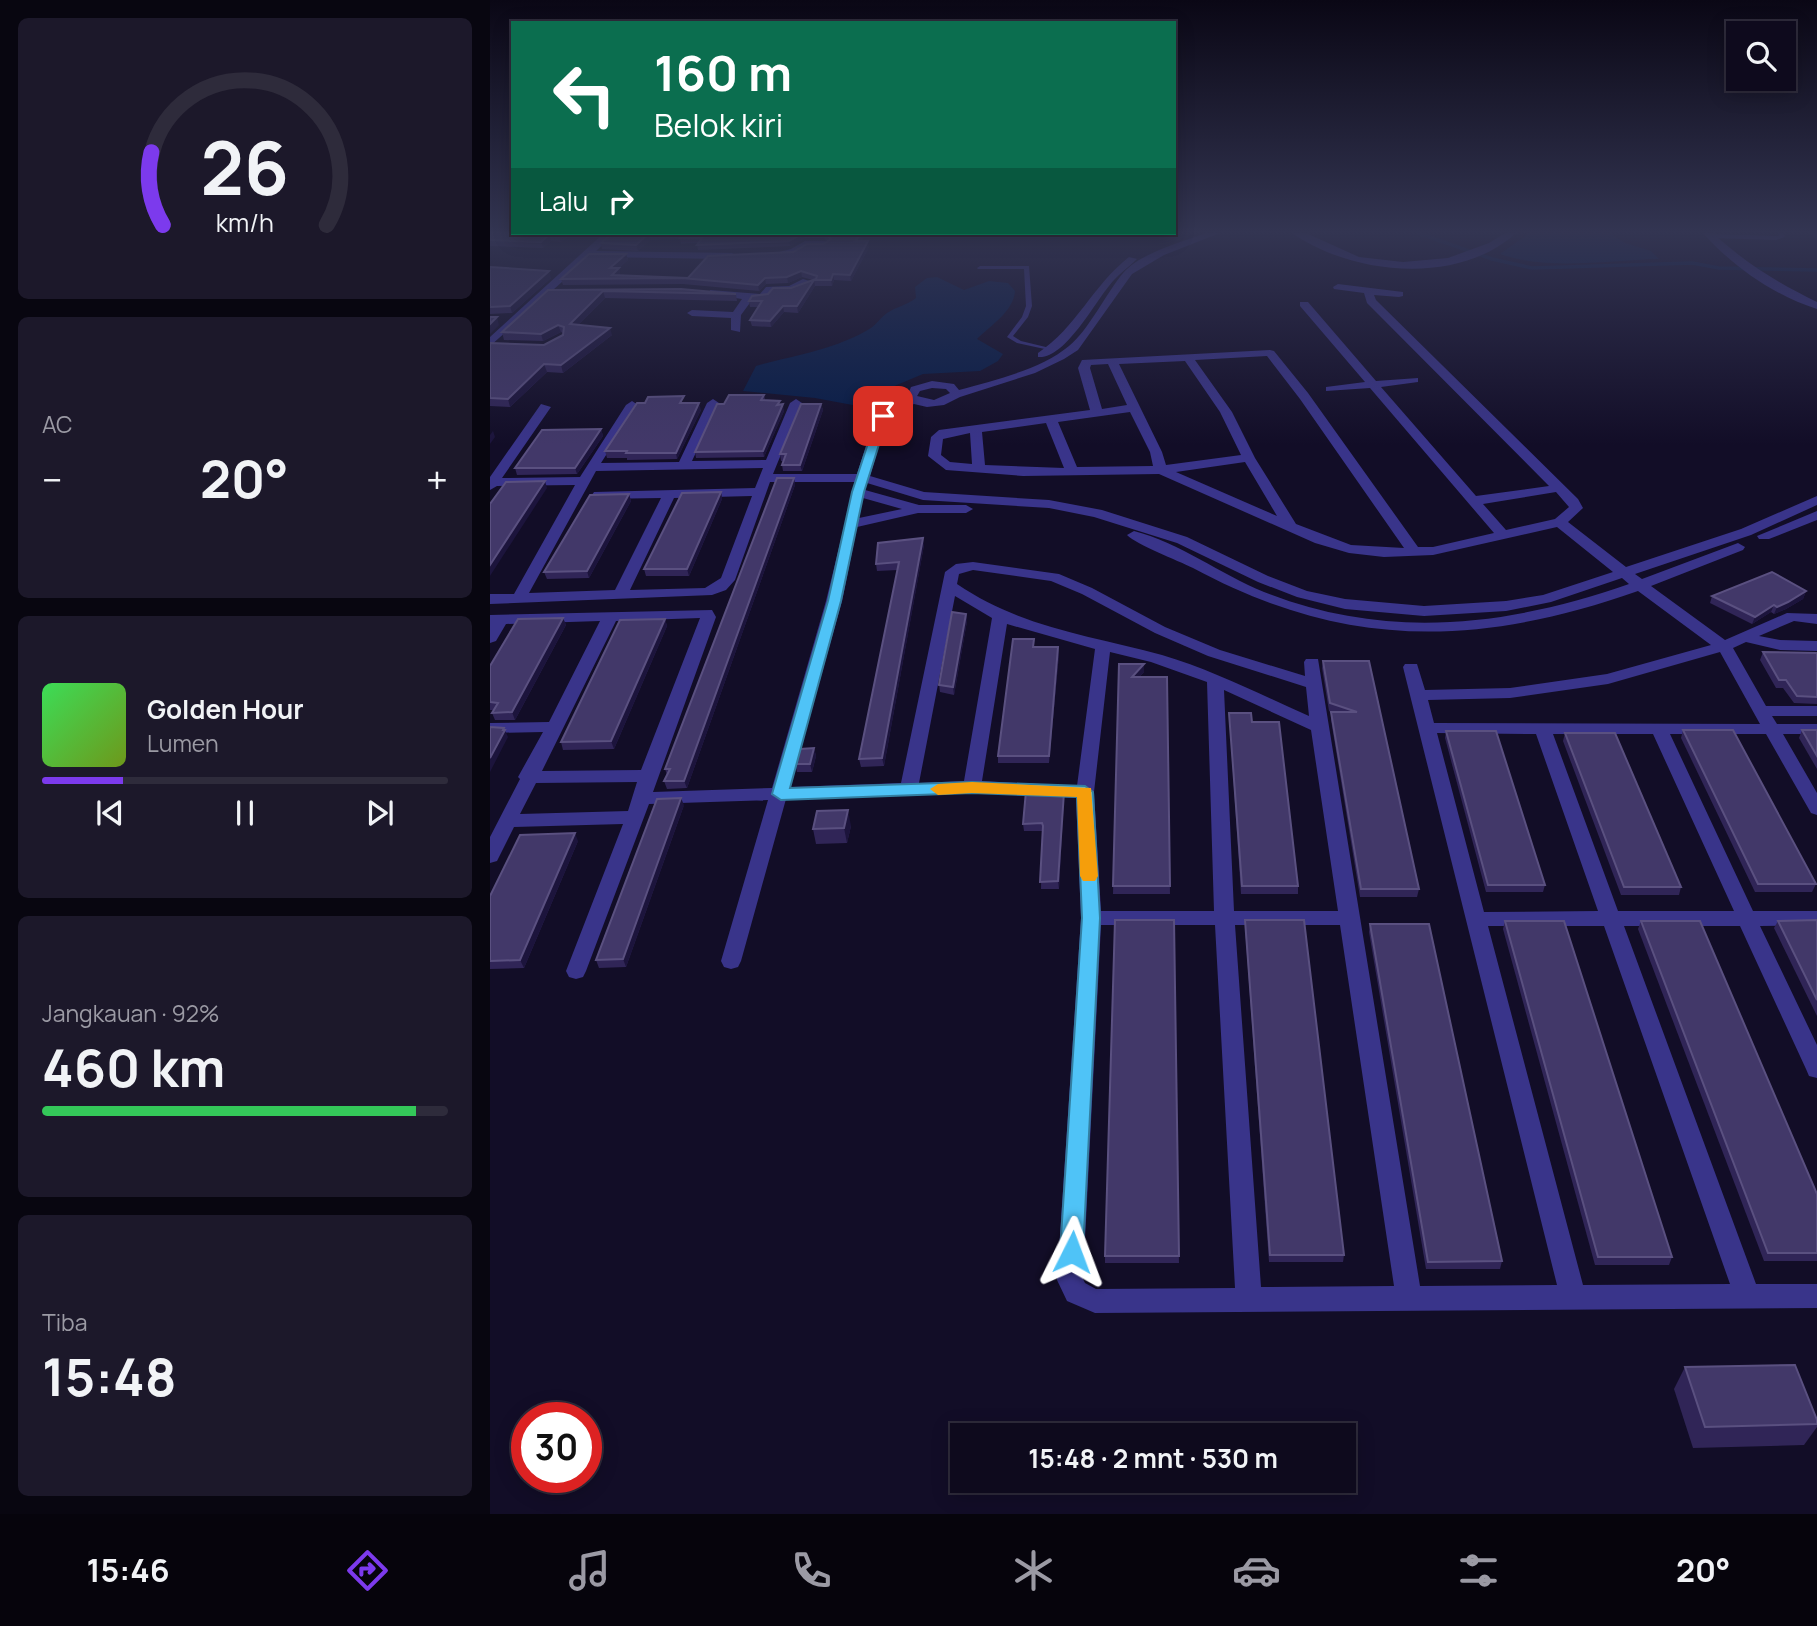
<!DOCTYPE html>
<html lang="id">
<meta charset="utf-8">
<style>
:root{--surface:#0e0a1d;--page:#1c182a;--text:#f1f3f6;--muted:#9b9aa4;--line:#2e2b3b;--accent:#7c3aed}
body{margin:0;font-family:Manrope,sans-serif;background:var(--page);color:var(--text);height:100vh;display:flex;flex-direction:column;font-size:26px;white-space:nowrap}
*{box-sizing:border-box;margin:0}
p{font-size:23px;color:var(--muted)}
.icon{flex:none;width:38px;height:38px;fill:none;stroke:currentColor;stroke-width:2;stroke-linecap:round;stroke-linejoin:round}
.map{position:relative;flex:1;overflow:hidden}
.sheet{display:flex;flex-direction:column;gap:18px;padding:18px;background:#080610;width:490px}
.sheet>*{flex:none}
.banner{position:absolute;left:21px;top:21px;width:665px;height:214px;border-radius:0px;box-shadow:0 4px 18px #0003,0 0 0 2px var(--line);background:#0b6e4f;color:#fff;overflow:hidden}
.buttons{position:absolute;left:1236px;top:21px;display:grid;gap:14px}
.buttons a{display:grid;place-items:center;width:70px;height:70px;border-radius:0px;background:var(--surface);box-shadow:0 4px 18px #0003,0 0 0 2px var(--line);font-size:35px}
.speed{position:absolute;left:21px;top:1402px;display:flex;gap:14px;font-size:35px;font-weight:700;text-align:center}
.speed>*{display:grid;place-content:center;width:91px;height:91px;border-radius:50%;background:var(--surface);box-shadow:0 4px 18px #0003,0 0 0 2px var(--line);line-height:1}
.speed .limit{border:10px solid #d22;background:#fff;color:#111}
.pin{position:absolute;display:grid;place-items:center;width:60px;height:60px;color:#fff;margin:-30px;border-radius:14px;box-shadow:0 4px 10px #0006}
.me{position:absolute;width:77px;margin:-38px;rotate:3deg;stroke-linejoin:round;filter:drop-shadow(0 0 5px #0008)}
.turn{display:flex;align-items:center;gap:24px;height:147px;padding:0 28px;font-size:32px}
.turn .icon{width:91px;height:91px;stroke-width:2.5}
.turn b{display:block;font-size:49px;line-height:60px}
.then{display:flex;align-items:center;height:66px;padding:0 28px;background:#0003;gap:14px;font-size:26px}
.big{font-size:52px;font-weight:700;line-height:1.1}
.sheet .tile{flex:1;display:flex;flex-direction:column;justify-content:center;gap:10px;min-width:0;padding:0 24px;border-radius:10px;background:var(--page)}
.sheet .dial{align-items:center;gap:0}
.dial svg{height:182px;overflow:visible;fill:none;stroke:var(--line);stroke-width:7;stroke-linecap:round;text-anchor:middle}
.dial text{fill:var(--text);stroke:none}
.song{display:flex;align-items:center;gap:21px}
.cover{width:84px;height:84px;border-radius:10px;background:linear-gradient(135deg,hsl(130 70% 55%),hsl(80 70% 35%))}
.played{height:7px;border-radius:4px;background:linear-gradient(90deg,var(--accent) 20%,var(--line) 20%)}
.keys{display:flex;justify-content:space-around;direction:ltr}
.heat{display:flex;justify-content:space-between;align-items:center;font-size:38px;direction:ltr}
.charge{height:10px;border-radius:5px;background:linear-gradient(90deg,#34c759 92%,var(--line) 0)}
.trip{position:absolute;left:460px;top:1423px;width:406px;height:70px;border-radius:0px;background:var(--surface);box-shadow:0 4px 18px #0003,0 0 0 2px var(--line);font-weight:700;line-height:70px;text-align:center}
.dock{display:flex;height:112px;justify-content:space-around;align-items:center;background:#06040c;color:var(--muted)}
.dock .icon{width:49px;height:49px}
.dock .on{color:var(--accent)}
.dock b{font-size:32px;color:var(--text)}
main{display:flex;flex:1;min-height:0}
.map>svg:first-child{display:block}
</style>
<main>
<section class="sheet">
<div class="tile dial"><svg viewBox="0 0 100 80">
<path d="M14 69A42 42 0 1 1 86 69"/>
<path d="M14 69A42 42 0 0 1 9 37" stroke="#7c3aed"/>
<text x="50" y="56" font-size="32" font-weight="700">26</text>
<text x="50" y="72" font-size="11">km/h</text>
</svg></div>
<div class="tile"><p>AC</p>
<div class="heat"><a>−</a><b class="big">20°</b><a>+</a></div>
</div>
<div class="tile">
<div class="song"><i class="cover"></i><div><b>Golden Hour</b><p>Lumen</p></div></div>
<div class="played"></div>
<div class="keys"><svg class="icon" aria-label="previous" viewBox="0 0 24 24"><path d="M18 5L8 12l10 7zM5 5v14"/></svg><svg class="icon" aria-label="pause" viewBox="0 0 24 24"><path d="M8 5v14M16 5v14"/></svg><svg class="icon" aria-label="next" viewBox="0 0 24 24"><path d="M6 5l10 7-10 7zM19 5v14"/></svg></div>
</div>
<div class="tile"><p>Jangkauan · 92%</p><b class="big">460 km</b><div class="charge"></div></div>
<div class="tile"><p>Tiba</p><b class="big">15:48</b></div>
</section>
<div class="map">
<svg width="1327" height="1514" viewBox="0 0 1327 1514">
<rect width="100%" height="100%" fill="#120d27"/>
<!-- water -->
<g fill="#061c48">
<path d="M1039 233H1119L1135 243 1161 251 1169 259C1118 260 1059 271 1010 254Z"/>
<path d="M447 277 474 290 499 281 518 283 525 291C524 311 500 326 487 339L513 354 508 361 490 371 433 374 402 387 388 400 368 406 325 398 253 391 266 366C305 355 345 350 381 328 387 324 391 317 397 313 406 307 417 305 426 298L425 287 437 278Z"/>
</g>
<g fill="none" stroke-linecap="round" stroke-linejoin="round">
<!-- stream -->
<polyline stroke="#061c48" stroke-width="3.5" points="928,233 1002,259 1042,268 1202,263 1229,268 1327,270"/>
<!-- service -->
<g fill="#39348a" fill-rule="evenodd">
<polygon points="1288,233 1293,233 1295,237 1286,240 1222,238 1219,236 1222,234 1286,236 1289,236"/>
<polygon points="490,266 539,266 542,306 538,317 523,336 531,341 564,349 564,351 527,343 517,337 532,317 536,306 534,269 488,269 487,268"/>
</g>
<!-- minor -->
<g fill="#39348a" fill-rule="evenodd">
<polygon points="114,233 156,233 151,236 121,237 106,251 242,253 247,256 242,259 100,257 0,346 0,337"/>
<path d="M716 233H730L674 255 642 274 588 350 574 359 545 373 470 397 454 405 437 407 424 404 403 413 395 424 380 476 434 492 559 500 612 510 697 537 778 576 817 591 855 599 934 606 1016 601 1053 595 1123 572 1067 527 943 555 894 557 859 553 825 543 669 474 533 476 456 470 438 456 441 437 449 430 600 410 588 368 592 360 780 350 784 351 818 393 928 547H943L1004 533 880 388 836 391V387L875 382 810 306V302H818L886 381 928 378V382L891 387 986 496 1059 486 877 303 874 293 844 289 843 287 848 284 913 292V296L909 297 884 295 886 300 1088 499 1093 508 1078 522 1136 567 1251 529 1327 496V505L1261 535 1145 574 1152 579 1248 543 1255 547 1253 550 1161 586 1235 640 1297 613 1327 614V624L1304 621 1269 636 1290 640 1327 641V651L1290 650 1256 642 1243 648 1276 706H1327V716H1282L1287 724H1327V734H1293L1327 793V815L1321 813 1276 734H1180L1263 911H1327V925L1270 926 1327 1045V1078L1319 1076 1316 1069 1250 926H1134L1266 1284H1327V1308L605 1313 577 1301 567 1280 591 918 586 798 482 793 296 799 251 961 248 967 241 969 234 967 231 961 278 800 159 804 96 971 93 977 86 979 79 977 76 971 133 824 24 827 7 861 0 863V837L30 779 28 777 53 732 0 733V723L59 722 110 621 16 624 6 641 0 643V615L222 610 226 617 163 792 282 788 336 601 365 482H280L245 580 236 590 222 595 0 604V594H24L85 485 7 486 0 490V477L51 404 61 407 12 478 90 477 136 405 142 401 148 405 111 463 189 462 217 403 223 399 229 403 202 461 276 460 300 403 306 399 312 403 283 474H367L383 424 395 407 416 399 421 387 442 381 464 384 469 390C504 380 550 370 579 346 599 330 616 293 634 272 651 253 692 242 716 233ZM777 356 810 399 914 548 861 545 806 524 765 458 742 412 705 360ZM695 361 730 412 751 455 676 465 672 452 629 364ZM618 364 637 405 612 409 600 368 601 365ZM442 388 456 389 460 393 444 400 427 396 430 391ZM640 412 660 452 663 466 587 467 568 422ZM556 423 574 468 495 465 492 432ZM480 433 482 464 460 462 451 455 453 439ZM755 462 787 516 686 472ZM273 468 265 488 104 492 102 495 109 499 171 498 125 590 39 593 106 471ZM377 483 433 500 559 508 604 517 687 543 768 582 807 597 855 609 934 616 1016 611 1061 602 1132 578 1139 584C1018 626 897 641 774 592 730 574 690 543 644 531L637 535C647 545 687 560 703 568 855 650 988 647 1148 591L1221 645 1117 674 1020 688 935 690 927 664H915L913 667 1067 1285 930 1286 828 659H816L814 662 815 676 730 650 675 627 602 588 569 574 483 562 466 564 455 572 411 783 300 787 352 601 367 527 428 513H476L483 509 476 505H429L375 490ZM1066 492 1079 507 1065 519 1016 530 993 504ZM262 496 231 578 215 588 140 590 184 498ZM373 498 412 509 369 518ZM483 570 561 581 592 594 665 633 718 656 816 687 819 716C771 695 723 670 672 655 599 635 532 628 467 584L469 574ZM465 596 502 618 474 781 429 783ZM210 618 151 770 52 771 126 621ZM517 624 605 649 587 786 492 781ZM620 652 661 662 717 682 724 911H611L604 792ZM1230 652 1270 724 944 723 938 700 1020 698 1118 684ZM734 690 821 730 848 911H744ZM947 733 1046 734 1108 911 994 912ZM1063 734H1163L1244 911H1128ZM147 782 138 811 30 814 46 783ZM611 925H725L745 1288 606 1289 595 1283 593 1279ZM745 925H850L904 1286 771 1287ZM998 926H1114L1240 1284 1093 1285Z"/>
<path d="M802 233H816L869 257 913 262 958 258 999 243 1015 233H1026C968 286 862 275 802 233Z"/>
<path d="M1213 233H1223C1255 263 1288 283 1327 302V309C1285 296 1242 266 1213 233Z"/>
<path d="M334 241 337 242V246C332 247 325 246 320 247 307 249 296 262 282 254L301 249 315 241Z"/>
<path d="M639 257 647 259C638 268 627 275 619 286 604 304 574 360 548 357V353C586 328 603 285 639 257Z"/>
<polygon points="313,279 326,283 301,292 283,292 277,299 262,300 251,315 250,332 241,330 241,318 202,316 197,313 202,310 243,312 252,299 220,294 220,290 270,294 276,287 299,286"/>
<polygon points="1327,511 1327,520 1279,539 1269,539 1267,536"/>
</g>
</g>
<!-- wall -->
<g fill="#302557">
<polygon points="0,233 83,233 71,242 61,241 53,248 0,246"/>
<polygon points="140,233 377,233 371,241 379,247 361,281 344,280 342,286 325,286 308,313 294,312 281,327 262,326 260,320 268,307 260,307 259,301 323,280 312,277 298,283 276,284 269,291 193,284 73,285 71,279 136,254 138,260 129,268 130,275 198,278 333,244 337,241 334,238 315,238 300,246 208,250 207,245 208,243 191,244 190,239 160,240 148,251 112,249 111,243"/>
<polygon points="1321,233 1327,233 1327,240 1326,240"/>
<polygon points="0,267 61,278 22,313 0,314"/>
<polygon points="58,290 246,294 247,301 115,298 88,325 122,335 73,373 57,372 20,407 0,406 0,343 54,345 73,335 73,333 71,332 53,341 14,340 12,332"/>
<polygon points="274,395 275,400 291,404 294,411 274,457 206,458 205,452 234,404"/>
<polygon points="195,403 211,410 187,459 137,460 137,458 117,458 115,451"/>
<polygon points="331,404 333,410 312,471 293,471 292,465 293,461 291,461 290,454"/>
<polygon points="111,429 113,436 87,474 27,475 25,468"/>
<polygon points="304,478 305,485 197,788 177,789 174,781 177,775 175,769"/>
<polygon points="231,492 232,499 199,576 156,576 154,569"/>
<polygon points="139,494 141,501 99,578 57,579 54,572"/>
<polygon points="434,545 394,766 371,767 369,759 408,570 387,571 386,564"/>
<polygon points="1316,591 1313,599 1296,609 1284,614 1281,612 1262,624 1220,603 1222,596"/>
<polygon points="476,614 477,621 464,695 450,692 449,685"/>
<polygon points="73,618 76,625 25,720 5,720 2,713 4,710 0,710 0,666"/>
<polygon points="175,619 177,626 124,749 73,750 71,742"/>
<polygon points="544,647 568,647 569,654 559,763 508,763 508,756"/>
<polygon points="1273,652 1327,653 1327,704 1304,703 1293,688 1286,688 1270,660"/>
<polygon points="833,661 879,661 929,889 927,897 870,897 841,720 841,712 843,712 839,711 832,668"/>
<polygon points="629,664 654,664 654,672 649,677 677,677 680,894 623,894"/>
<polygon points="739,713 762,722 808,886 808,894 751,894"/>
<polygon points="1193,730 1326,884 1322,892 1265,892 1191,738"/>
<polygon points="1312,730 1327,730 1327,769 1309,738"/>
<polygon points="956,731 1055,885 1053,892 996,892 955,738"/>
<polygon points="1075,733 1191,887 1189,895 1131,895 1073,741"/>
<polygon points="324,748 326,756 322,772 307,772 305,764"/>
<polygon points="574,792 569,889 551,889 552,831 534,831 533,824"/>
<polygon points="194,805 136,967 109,968 106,960"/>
<polygon points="361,826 357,843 326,844 323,829"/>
<polygon points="88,841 34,968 0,969 0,896"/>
<polygon points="684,920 689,1263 615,1263 615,1256"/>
<polygon points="755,920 854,1255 853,1262 779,1262 755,928"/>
<polygon points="1327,920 1327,1016 1284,928 1288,921"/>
<polygon points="1015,921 1182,1257 1179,1265 1105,1265 1013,929"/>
<polygon points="1151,921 1327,1194 1327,1261 1274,1261 1148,929"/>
<polygon points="880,924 1012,1261 1010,1269 936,1269 879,932"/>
<polygon points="1195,1367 1327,1420 1327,1427 1314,1445 1203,1448 1184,1389"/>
</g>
<!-- shaded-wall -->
<g fill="#1c143c">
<polygon points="73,233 83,233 71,242 69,236"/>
<polygon points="313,233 314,233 315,238 300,246 299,241"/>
<polygon points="372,233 377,233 366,247 365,241"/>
<polygon points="158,234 160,240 148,251 146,245"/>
<polygon points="59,235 61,241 53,248 51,242"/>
<polygon points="378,241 379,247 361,281 360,275"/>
<polygon points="136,254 138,260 122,274 120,268"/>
<polygon points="129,268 130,274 126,279 122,275"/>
<polygon points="59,271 61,278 22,313 20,306"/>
<polygon points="311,271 312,277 298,283 297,277"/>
<polygon points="343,274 344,280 342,286 341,280"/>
<polygon points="275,278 276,284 269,291 268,285"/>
<polygon points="324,280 325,286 308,313 307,306"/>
<polygon points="113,291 115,298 82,331 80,324"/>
<polygon points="293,306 294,312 281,327 280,321"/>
<polygon points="7,317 9,325 0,334 0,324"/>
<polygon points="68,325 71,332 53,341 51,334"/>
<polygon points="120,328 122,335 73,373 71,365"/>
<polygon points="54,364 57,372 20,407 18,399"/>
<polygon points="209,403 211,410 187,459 186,453"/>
<polygon points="293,404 294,411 274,457 273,451"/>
<polygon points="331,404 333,410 312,471 310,465"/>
<polygon points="111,429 113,436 87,474 85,468"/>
<polygon points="3,431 5,437 0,444 0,435"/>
<polygon points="304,478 305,485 197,788 194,781"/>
<polygon points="55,481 57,488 0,576 0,565"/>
<polygon points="231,492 232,499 199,576 197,569"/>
<polygon points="139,494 141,501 99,578 97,571"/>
<polygon points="433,538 434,545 394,766 392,758"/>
<polygon points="1316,591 1313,599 1296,609 1284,614 1287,607"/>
<polygon points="1284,605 1281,612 1262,624 1265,617"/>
<polygon points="476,614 477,621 464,695 463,687"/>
<polygon points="73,618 76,625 25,720 22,712"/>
<polygon points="175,619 177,626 124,749 121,741"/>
<polygon points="568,647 569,654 559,763 559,756"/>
<polygon points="654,664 654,672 642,684 642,677"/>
<polygon points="14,728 18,737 0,772 0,758"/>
<polygon points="324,748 326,756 322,772 320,764"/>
<polygon points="574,792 574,800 569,889 568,881"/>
<polygon points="191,798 194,805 136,967 133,959"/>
<polygon points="358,810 361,826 357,843 354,828"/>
<polygon points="85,833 88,841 34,968 30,960"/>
</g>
<!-- building -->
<g fill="#423869" stroke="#5a5080" stroke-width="2">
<polygon points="0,233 73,233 69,236 59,235 51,242 0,240"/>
<polygon points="140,233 313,233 299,241 207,245 212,238 190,238 193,234 158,234 146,245 111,243 121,234"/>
<polygon points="334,233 372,233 365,241 378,241 360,275 343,274 341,280 324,280 307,306 293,306 280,321 260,320 272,301 259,301 262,296 278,294 283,288 301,288 326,279 327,276 311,271 297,277 275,278 268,285 192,278 71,279 99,254 136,254 120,268 129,268 122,275 198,278 218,256 303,252 317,244 333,244 341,239"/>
<polygon points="0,267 59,271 20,306 0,307"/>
<polygon points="191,289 246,294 113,291 80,324 120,328 71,365 54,364 18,399 0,398 0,343 54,345 73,335 74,327 68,325 51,334 12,332 58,290"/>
<polygon points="0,317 7,317 0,324"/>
<polygon points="239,395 274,395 271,400 290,401 287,405 293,404 273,451 205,452 227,404 234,404"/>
<polygon points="194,396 190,403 209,403 186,453 136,453 137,451 115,451 147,403 155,403 158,397"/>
<polygon points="311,404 331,404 310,465 292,465 296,454 290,454"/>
<polygon points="111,429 85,468 25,468 52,430"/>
<polygon points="287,478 304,478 194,781 174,781 180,769 175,769"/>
<polygon points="55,481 49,490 0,565 0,504 16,482"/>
<polygon points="231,492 197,569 154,569 192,493"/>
<polygon points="139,494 97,571 54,572 100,495"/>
<polygon points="433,538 392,758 369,759 409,562 386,564 388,543"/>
<polygon points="1282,572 1316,591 1298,602 1287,607 1284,605 1265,617 1222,596"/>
<polygon points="462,612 476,614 463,687 449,685"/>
<polygon points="73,618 22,712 2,713 8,703 0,702 0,666 28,619"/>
<polygon points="175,619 121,741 71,742 130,620"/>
<polygon points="523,639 544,639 543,647 568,647 559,756 508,756"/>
<polygon points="1273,652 1327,653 1327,697 1307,696 1296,680 1289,680"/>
<polygon points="833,661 879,661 929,889 871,889 841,712 867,712 840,703"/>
<polygon points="629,664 654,664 642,677 677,677 680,886 623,886"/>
<polygon points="739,713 761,713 762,722 789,722 808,886 752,886"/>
<polygon points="0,727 14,728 13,730 15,730 0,758"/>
<polygon points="1193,730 1243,730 1326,884 1268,884"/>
<polygon points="1312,730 1327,730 1327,756"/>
<polygon points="956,731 1006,731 1055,885 998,885"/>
<polygon points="1075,733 1125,733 1191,887 1134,887"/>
<polygon points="324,748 320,764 305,764 310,749"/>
<polygon points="536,791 574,792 568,881 550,882 553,826 552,823 533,824"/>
<polygon points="191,798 133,959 106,960 167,799"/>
<polygon points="358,810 354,828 323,829 327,811"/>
<polygon points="85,833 30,960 0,961 0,896 30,835"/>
<polygon points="625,920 684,920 689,1256 615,1256"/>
<polygon points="755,920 814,920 854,1255 780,1255"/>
<polygon points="1327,920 1327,1000 1288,921"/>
<polygon points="1015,921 1074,921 1182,1257 1108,1257"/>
<polygon points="1151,921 1210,921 1327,1194 1327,1253 1278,1253"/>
<polygon points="880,924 939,924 1012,1261 938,1262"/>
<polygon points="1305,1365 1327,1420 1327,1424 1215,1427 1195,1367"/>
</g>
<!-- sky -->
<linearGradient id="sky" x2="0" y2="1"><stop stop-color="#0a0715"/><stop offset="0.52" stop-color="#333552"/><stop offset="1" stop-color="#333552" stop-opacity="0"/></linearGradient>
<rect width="1327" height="445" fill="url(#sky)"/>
<!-- route -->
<polygon fill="#4fc3f7" stroke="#337fa1" stroke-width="2" points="393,413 398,416 374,492 351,601 300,788 482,782 595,786 603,792 610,918 593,1252 590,1260 582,1263 573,1260 570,1252 592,918 587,797 482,793 291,800 282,794 338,601 362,492 387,416"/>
<!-- slow -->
<polygon fill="#f59e0b" points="482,782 601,788 608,876 605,881 593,881 590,876 587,797 482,793 448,795 440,789 448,784"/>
</svg>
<div class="buttons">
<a><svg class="icon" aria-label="search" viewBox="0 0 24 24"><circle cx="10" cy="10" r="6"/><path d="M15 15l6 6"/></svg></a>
</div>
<div class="speed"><div class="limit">30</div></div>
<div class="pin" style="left:393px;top:416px;background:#d93025"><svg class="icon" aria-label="arrive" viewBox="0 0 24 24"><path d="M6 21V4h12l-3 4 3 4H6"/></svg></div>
<svg class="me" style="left:582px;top:1252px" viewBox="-20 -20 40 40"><path d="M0-17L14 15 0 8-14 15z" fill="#4fc3f7" stroke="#fff" stroke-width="4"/></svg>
<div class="trip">15:48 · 2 mnt · 530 m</div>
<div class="banner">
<div class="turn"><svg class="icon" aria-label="left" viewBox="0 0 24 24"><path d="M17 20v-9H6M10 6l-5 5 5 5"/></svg><div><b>160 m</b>Belok kiri</div></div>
<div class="then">Lalu<svg class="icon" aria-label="right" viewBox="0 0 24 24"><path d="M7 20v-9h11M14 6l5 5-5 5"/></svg></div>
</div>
</div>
</main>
<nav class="dock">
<b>15:46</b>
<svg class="icon on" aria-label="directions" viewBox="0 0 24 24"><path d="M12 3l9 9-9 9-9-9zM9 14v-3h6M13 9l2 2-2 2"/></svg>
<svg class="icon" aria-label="music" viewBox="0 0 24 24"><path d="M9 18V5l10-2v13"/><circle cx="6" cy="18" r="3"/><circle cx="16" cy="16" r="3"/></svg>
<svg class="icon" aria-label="phone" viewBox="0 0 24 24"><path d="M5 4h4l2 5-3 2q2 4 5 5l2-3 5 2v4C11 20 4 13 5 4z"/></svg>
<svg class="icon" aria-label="climate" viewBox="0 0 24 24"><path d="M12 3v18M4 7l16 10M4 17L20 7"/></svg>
<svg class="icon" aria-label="car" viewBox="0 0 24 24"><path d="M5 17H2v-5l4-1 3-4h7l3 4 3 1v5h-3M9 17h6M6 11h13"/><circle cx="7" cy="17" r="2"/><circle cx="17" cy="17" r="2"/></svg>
<svg class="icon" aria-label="filters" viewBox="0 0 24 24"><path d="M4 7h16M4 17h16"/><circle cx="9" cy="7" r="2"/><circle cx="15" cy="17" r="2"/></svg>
<b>20°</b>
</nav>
